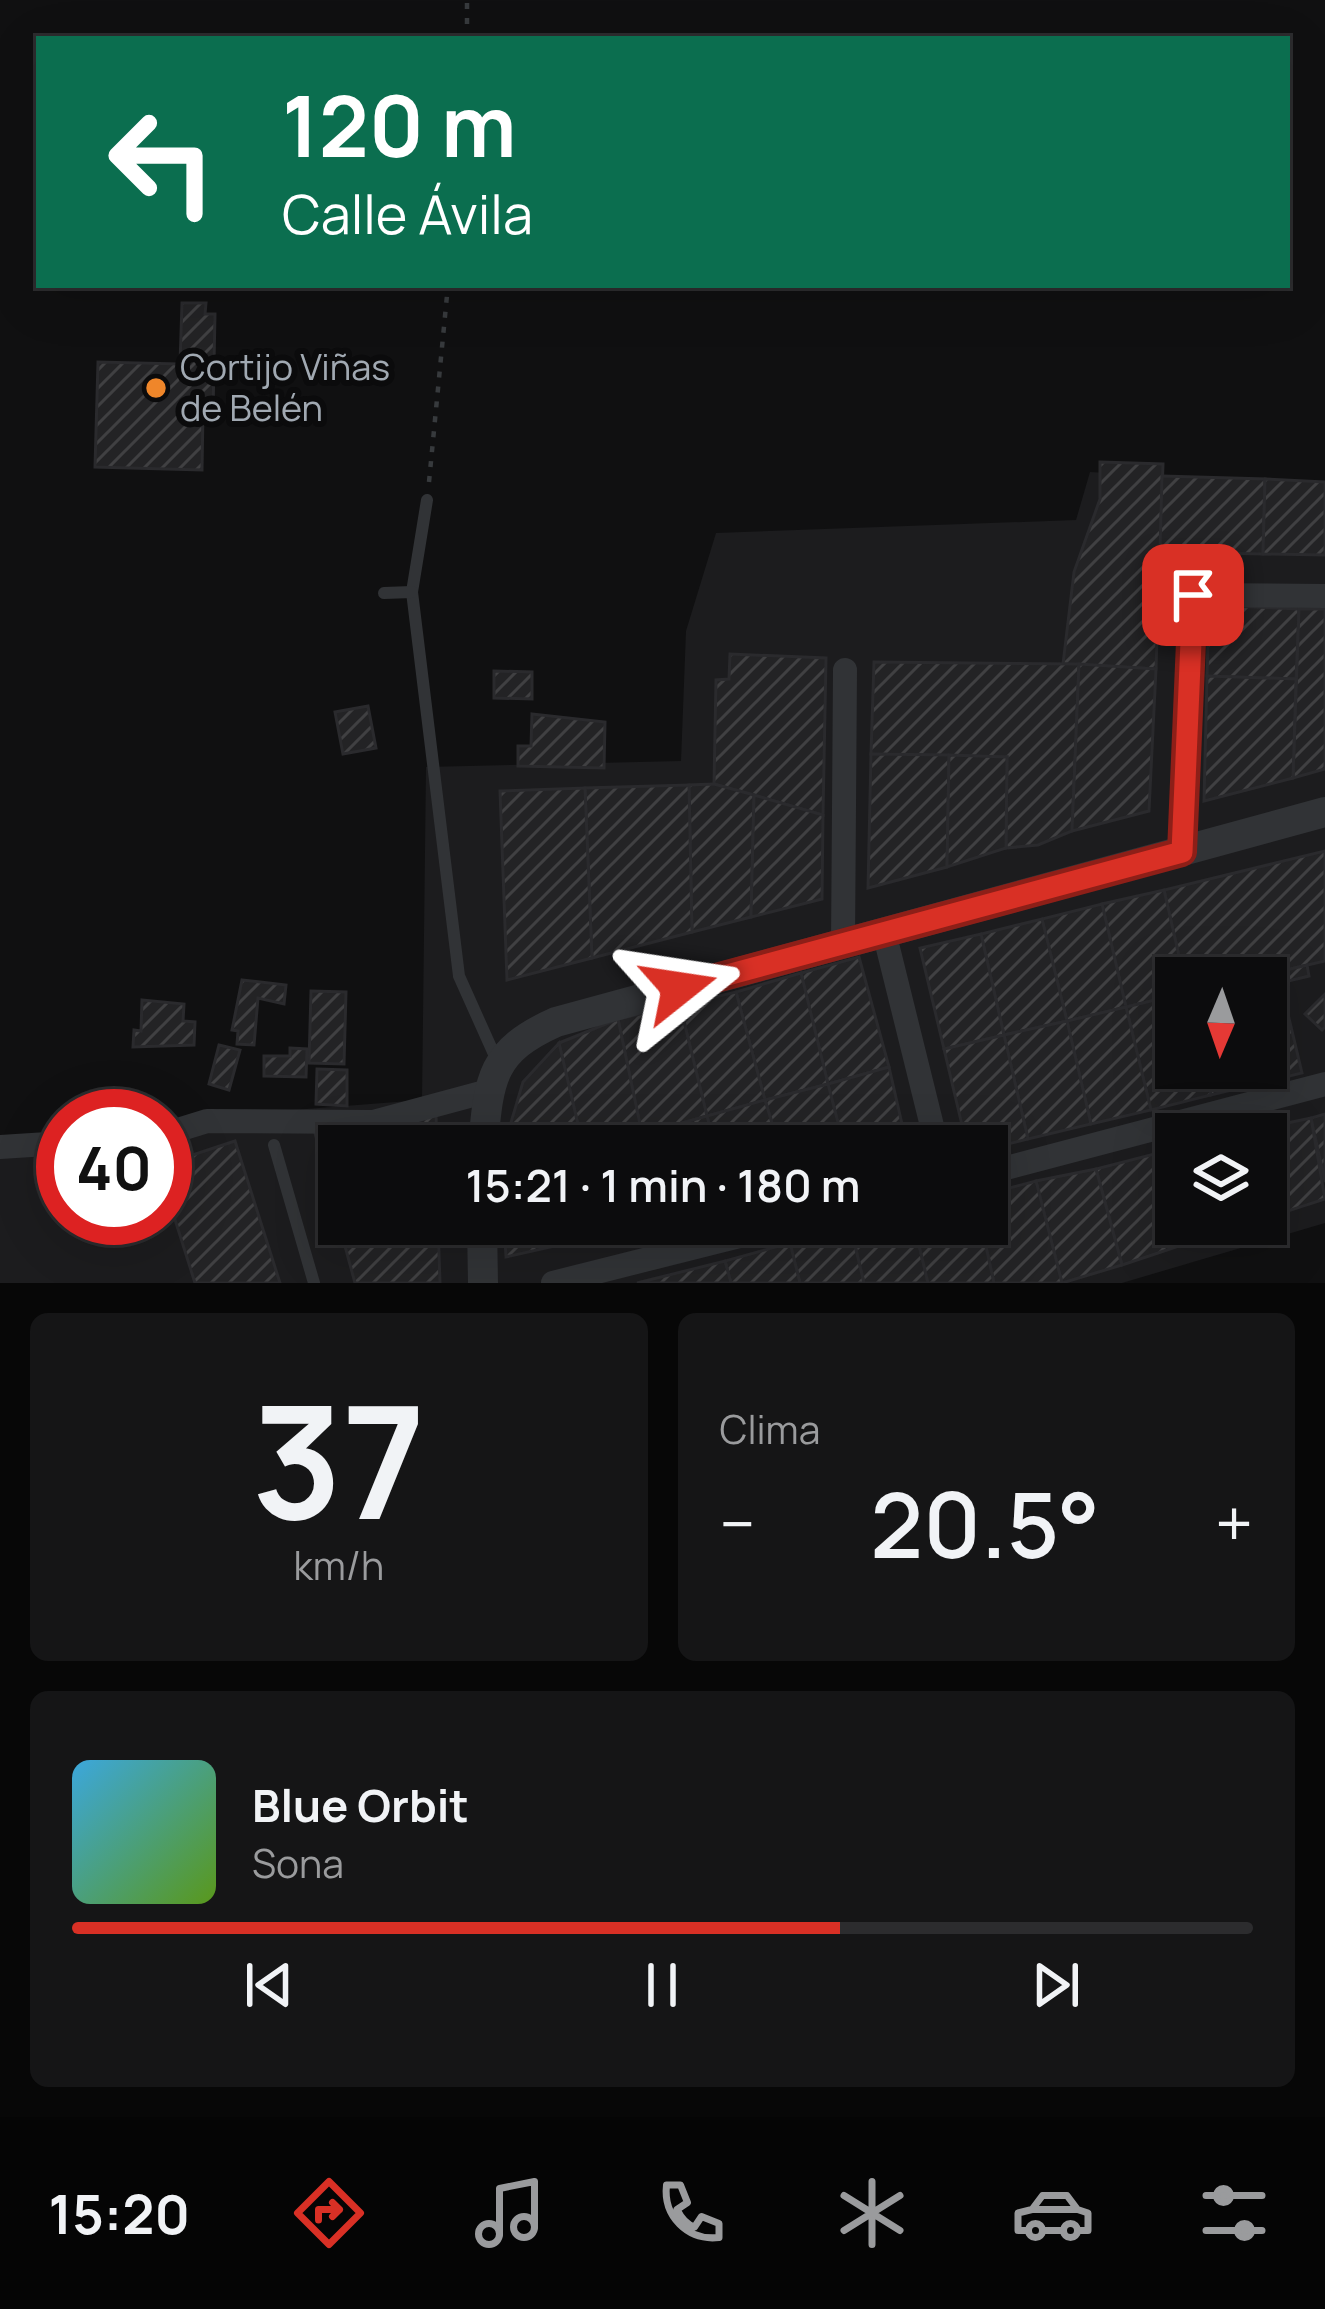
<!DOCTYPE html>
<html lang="es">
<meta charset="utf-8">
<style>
:root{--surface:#0c0c0d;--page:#151516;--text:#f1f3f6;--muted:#9a9b9d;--line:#2c2c2e;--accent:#d93025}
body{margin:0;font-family:Manrope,sans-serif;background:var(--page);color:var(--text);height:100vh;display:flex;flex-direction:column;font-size:45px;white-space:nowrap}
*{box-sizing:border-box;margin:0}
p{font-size:39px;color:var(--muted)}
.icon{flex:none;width:66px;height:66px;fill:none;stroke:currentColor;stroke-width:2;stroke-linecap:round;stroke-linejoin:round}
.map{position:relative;height:1283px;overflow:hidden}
.panel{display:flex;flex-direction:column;gap:30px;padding:30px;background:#070707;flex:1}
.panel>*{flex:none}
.guide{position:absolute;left:36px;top:36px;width:1254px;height:252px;border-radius:0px;box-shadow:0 12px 48px #0002,0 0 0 3px var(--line);background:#0b6e4f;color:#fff;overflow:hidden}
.needle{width:78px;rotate:182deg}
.tools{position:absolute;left:1155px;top:957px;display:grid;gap:24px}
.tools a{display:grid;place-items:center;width:132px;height:132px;border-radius:0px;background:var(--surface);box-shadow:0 12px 48px #0002,0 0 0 3px var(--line);font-size:60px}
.speed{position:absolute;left:36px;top:1089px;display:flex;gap:24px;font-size:60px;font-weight:700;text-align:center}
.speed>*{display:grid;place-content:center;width:156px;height:156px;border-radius:50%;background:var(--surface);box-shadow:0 12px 48px #0002,0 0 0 3px var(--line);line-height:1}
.speed .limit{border:18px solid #d22;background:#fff;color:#111}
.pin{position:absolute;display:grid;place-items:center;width:102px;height:102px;color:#fff;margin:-51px;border-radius:24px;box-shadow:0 6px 18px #0006}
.me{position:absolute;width:132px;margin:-66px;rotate:75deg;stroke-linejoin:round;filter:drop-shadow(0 0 9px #0008)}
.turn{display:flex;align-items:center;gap:42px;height:252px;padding:0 48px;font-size:54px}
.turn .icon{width:156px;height:156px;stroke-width:2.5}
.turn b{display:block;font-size:84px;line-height:102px}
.big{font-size:90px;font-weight:600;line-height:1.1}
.panel .card{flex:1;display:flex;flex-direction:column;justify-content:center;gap:18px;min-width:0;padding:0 42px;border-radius:18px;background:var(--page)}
.panel .dial{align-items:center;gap:0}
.dial b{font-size:156px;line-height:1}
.song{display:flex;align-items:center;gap:36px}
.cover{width:144px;height:144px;border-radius:18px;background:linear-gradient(135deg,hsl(200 70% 55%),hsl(90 70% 35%))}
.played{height:12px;border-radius:6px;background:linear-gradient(90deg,var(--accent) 65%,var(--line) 65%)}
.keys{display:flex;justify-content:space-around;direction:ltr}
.heat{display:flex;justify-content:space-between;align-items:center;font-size:66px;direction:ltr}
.panel .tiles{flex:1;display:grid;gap:30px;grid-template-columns:1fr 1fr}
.card:last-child{grid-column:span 2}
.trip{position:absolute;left:318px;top:1125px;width:690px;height:120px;border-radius:0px;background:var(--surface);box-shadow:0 12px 48px #0002,0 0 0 3px var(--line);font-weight:600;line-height:120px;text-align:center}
.tab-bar{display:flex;height:192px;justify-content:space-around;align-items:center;background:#050505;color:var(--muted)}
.tab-bar .icon{width:84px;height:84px}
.tab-bar .current{color:var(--accent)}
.tab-bar b{font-size:54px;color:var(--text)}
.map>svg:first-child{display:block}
</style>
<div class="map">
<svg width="1325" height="1283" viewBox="0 0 1325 1283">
<defs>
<pattern id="building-hatch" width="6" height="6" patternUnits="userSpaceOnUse" patternTransform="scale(3)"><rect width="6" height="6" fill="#232325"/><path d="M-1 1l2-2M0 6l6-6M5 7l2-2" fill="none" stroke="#404042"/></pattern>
</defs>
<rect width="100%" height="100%" fill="#101011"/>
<!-- built -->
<path fill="#1c1c1e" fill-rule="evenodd" d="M1090 472 1325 486V1223L1122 1283H0V1141L63 1133V1218H165V1120L422 1100 426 767 681 761 686 631 716 533 1076 520ZM1176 978H1266V1068H1176ZM1176 1134H1266V1224H1176ZM339 1146H987V1224H339Z"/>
<!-- building -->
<g fill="url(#building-hatch)" stroke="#2a2a2d" stroke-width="3">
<polygon points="182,303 206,303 205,314 215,314 213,412 203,412 202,470 95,467 98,362 180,364"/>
<polygon points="1100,462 1163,464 1156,669 1063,664 1074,572 1100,499"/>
<polygon points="1162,476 1265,479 1263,554 1160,552"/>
<polygon points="1265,479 1325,482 1325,555 1263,554"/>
<polygon points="1209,605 1299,609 1296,679 1207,676"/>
<polygon points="1299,609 1325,609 1325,769 1293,778"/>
<polygon points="730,654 826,658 823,815 714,784 716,680 729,679"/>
<polygon points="874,662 1079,664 1072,831 1038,845 1006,848 1007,757 871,754"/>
<polygon points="1079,664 1156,669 1149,811 1072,831"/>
<polygon points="494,671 532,672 532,699 494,698"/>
<polygon points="1207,676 1296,679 1293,778 1204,801"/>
<polygon points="368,706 376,748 343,754 335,712"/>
<polygon points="532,714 605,722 604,768 518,766 518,746 531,746"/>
<polygon points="871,754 949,755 947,867 868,888"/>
<polygon points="949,755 1007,757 1006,848 947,867"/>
<polygon points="714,784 754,795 751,917 692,932 689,785"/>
<polygon points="689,785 692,932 592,958 585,788"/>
<polygon points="585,788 592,958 507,980 500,791"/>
<polygon points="754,795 823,815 822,899 751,917"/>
<polygon points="1325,851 1325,961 1251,978 1184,978 1164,890"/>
<polygon points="1164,890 1184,978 1176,978 1176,995 1126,1007 1102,904"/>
<polygon points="1102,904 1126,1007 1067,1021 1042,919"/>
<polygon points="1042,919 1067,1021 1004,1035 981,934"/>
<polygon points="981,934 1004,1035 944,1049 920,948"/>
<polygon points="859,957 889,1067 828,1084 801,973"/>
<polygon points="1307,965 1309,976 1280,983 1278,972"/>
<polygon points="1278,972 1302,1073 1211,1095 1205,1068 1266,1068 1266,978 1251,978"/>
<polygon points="801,973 828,1084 765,1100 736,992"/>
<polygon points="242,980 286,985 284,1004 258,998 254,1045 237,1044 238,1031 232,1030"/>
<polygon points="311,991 346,992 344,1064 309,1063"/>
<polygon points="736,992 765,1100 707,1116 680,1005"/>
<polygon points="1325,994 1325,1027 1322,1030 1305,1014"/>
<polygon points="1176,995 1176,1068 1205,1068 1211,1095 1151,1110 1126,1007"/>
<polygon points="142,1000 184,1004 183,1021 195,1022 194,1045 133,1047 134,1030 141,1031"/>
<polygon points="680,1005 707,1116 642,1134 618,1019"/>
<polygon points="1126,1007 1151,1110 1091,1124 1067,1021"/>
<polygon points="618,1019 642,1134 583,1146 559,1043"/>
<polygon points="1067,1021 1091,1124 1028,1139 1004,1035"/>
<polygon points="1004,1035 1028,1139 987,1149 967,1146 944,1049"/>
<polygon points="559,1043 583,1146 504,1146 523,1082"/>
<polygon points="219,1045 240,1050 229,1090 209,1084"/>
<polygon points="290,1048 307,1049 306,1077 264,1076 264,1056 290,1056"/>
<polygon points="889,1067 907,1146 844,1146 828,1084"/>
<polygon points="317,1069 347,1070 347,1106 316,1104"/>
<polygon points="828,1084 844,1146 779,1146 765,1100"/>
<polygon points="765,1100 779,1146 715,1146 707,1116"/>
<polygon points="1325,1114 1325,1182 1311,1118"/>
<polygon points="436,1115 437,1146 339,1146 339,1223 315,1133"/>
<polygon points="707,1116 715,1146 646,1146 642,1134"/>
<polygon points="1311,1118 1325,1199 1266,1218 1266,1134 1235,1134"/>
<polygon points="642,1134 646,1146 583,1146"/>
<polygon points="235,1141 280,1283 195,1283 165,1188 165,1164"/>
<polygon points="1176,1148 1176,1207 1162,1152"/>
<polygon points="1162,1152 1185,1244 1122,1265 1096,1169"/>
<polygon points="1096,1169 1122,1265 1062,1283 1036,1181"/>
<polygon points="1036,1181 1062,1283 994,1283 981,1224 987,1224 987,1194"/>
<polygon points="339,1224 438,1224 440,1283 355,1283"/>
<polygon points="504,1224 601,1224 604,1235 506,1257"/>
<polygon points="601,1224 649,1224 604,1235"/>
<polygon points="871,1224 914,1224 928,1283 864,1283 851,1229"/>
<polygon points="914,1224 981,1224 994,1283 928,1283"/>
<polygon points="1180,1224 1245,1224 1185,1244"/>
<polygon points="851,1229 864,1283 800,1283 790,1243"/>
<polygon points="790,1243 800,1283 731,1283 725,1261"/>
<polygon points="725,1261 731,1283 637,1283"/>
</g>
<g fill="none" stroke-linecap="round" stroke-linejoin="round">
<!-- path -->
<g stroke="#373a3d" stroke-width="4.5" stroke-dasharray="6 9" stroke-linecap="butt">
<polyline points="467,39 467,0"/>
<polyline points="429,482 448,285"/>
</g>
<!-- service -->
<g stroke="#313336" stroke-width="12">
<polyline points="427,500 412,592 459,976 498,1063"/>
<polyline points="384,593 412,592"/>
<polyline points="274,1145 314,1283"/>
</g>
<!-- minor -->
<g stroke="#313336" stroke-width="24">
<polyline points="1182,852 1193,595 1325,596"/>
<polyline points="884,932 937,1146"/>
<polyline points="843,944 845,670"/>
<polyline points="165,1134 207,1121 373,1122 488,1091"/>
<polyline points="0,1147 63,1143"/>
<polyline points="987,1173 1325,1084"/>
<polyline points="553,1283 787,1224"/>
</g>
<!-- tertiary -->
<g stroke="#313336" stroke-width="30">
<path d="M483 1146C489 1078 491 1051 556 1022L1325 812"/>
<polyline points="482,1224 483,1283"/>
</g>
</g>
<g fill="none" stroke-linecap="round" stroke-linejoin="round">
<!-- route casing -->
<g stroke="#8d1f18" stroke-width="30">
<polyline id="route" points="679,988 1182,852 1193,595"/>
</g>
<!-- route -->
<use href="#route" stroke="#d93025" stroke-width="21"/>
</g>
<!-- markers -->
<circle fill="#ef862a" stroke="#0b0b0c" stroke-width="4.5" cx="156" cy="388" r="12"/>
<g text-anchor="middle" stroke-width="12" stroke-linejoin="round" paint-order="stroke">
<!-- poi labels -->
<g font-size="36" fill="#a1a9b2" stroke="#0b0b0c" text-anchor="start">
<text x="180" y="380">Cortijo Viñas<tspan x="180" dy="41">de Belén</tspan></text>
</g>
</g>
</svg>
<div class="tools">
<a><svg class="needle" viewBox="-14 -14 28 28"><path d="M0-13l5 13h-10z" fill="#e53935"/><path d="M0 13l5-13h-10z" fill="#9a9b9d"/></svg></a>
<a><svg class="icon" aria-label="layers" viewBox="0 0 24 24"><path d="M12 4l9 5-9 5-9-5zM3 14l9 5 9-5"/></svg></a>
</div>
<div class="speed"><div class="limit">40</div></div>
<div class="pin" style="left:1193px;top:595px;background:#d93025"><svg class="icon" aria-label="arrive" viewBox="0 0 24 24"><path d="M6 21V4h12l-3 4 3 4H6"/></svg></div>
<svg class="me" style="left:679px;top:988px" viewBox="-20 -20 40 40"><path d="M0-17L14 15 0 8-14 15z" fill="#d93025" stroke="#fff" stroke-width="4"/></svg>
<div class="trip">15:21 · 1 min · 180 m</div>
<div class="guide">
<div class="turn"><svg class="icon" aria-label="left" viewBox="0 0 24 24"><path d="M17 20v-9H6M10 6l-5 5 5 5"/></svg><div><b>120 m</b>Calle Ávila</div></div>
</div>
</div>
<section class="panel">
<div class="tiles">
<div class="card dial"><b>37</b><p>km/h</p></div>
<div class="card"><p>Clima</p>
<div class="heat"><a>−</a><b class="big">20.5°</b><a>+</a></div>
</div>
<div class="card">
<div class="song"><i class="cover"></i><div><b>Blue Orbit</b><p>Sona</p></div></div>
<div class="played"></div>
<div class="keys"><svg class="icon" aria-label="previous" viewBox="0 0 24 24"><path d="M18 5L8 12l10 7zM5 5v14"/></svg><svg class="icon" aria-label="pause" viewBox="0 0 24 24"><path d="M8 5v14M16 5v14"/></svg><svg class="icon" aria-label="next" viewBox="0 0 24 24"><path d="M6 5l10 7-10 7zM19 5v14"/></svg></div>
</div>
</div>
</section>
<nav class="tab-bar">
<b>15:20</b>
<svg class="icon current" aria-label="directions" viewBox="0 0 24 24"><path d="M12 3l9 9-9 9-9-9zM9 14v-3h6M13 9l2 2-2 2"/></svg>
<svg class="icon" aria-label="music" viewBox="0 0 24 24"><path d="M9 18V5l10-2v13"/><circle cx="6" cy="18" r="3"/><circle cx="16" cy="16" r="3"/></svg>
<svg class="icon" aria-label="phone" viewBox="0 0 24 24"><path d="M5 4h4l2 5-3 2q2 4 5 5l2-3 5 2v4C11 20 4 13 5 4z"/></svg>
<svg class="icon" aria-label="climate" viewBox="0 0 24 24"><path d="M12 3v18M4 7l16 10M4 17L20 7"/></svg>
<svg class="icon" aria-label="car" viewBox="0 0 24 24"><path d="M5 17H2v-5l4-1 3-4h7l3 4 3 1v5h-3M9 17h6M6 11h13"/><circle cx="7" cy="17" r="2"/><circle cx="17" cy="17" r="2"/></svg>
<svg class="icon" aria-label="filters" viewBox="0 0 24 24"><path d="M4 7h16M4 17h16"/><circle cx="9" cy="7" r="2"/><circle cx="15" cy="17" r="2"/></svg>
</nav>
